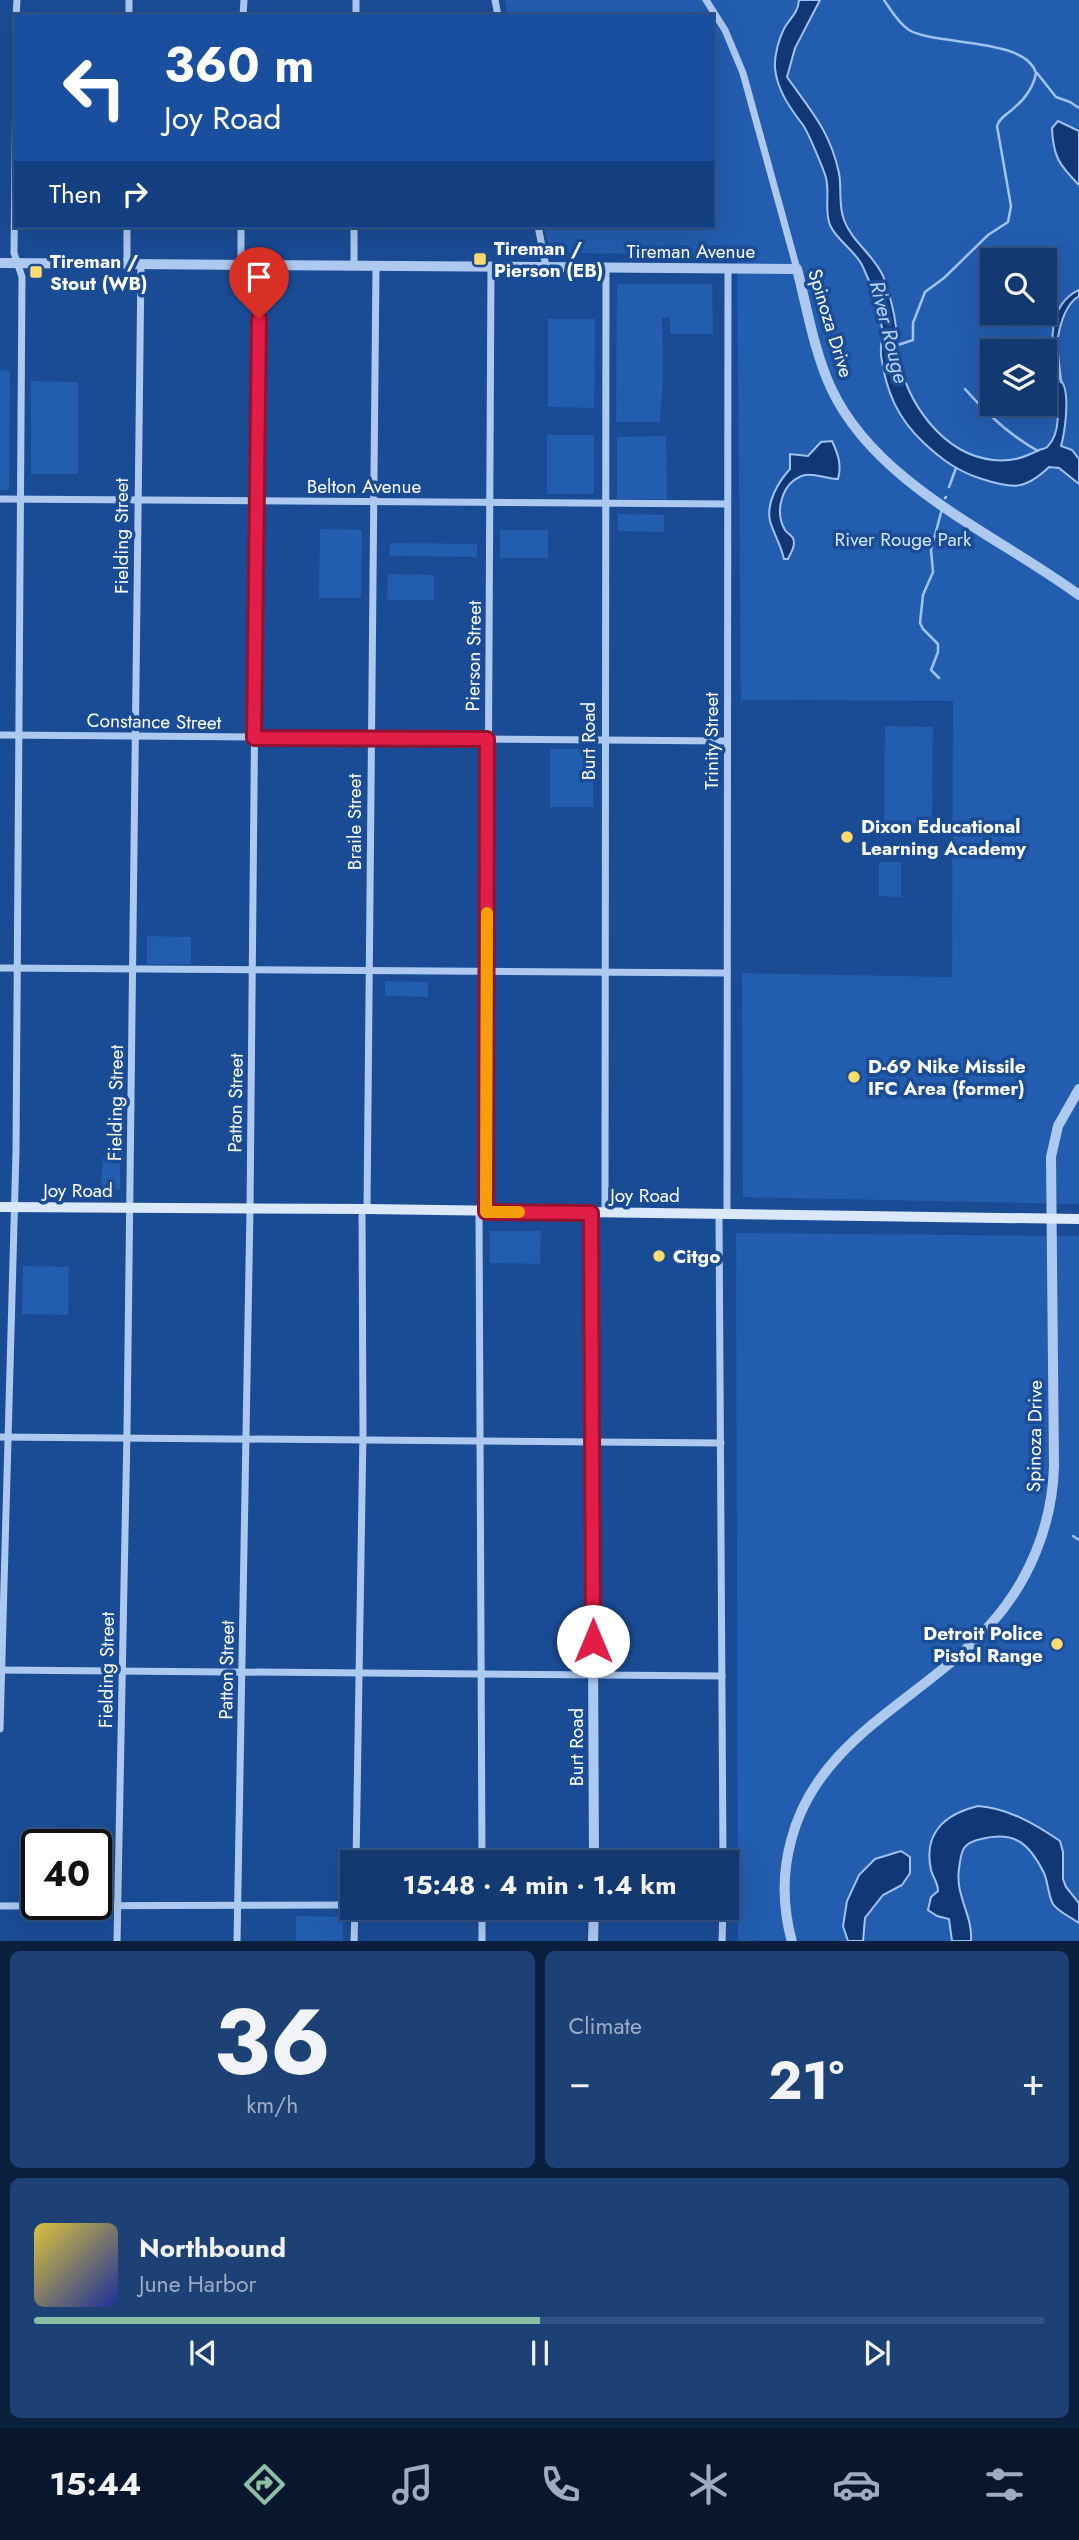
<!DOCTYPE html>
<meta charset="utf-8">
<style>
:root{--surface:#143970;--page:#1d4075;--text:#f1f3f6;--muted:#9dacc3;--line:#335383;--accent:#8abfa5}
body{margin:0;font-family:Jost,sans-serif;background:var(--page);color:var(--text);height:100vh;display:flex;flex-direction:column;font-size:26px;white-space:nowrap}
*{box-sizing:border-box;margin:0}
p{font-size:23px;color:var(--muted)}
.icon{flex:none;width:38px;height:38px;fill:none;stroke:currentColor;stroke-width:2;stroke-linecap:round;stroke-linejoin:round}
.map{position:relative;height:1941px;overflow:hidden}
.panel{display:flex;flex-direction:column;gap:10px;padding:10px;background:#0b1f3e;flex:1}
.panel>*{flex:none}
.top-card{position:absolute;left:14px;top:14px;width:700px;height:214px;border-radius:0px;box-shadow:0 7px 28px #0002,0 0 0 2px var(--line);background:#1a4fa0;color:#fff;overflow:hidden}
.tools{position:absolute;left:980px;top:248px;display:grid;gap:14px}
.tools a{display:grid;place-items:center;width:77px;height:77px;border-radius:0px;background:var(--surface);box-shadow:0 7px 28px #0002,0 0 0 2px var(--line);font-size:35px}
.speed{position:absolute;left:21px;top:1829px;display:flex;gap:14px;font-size:35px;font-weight:700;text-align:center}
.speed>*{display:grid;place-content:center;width:91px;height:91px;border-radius:50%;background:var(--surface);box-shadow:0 7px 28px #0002,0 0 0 2px var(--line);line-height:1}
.speed .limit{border:4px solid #111;border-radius:10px;background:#fff;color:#111}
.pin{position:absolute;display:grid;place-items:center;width:60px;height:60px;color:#fff;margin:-72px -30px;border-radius:50% 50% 50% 0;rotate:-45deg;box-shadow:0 0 7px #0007}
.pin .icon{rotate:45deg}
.me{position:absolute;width:77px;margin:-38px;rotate:0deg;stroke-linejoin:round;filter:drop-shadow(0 0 5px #0008)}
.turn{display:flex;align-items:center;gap:24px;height:147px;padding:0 35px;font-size:32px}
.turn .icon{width:91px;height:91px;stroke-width:2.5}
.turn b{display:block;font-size:49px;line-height:60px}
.then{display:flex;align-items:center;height:66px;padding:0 35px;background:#0003;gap:14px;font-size:26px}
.big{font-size:52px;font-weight:700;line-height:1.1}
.panel .widget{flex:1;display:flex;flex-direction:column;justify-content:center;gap:10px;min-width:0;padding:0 24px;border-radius:10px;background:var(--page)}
.panel .dial{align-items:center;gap:0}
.dial b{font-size:91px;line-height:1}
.song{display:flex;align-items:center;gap:21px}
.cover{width:84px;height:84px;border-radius:10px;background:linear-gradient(135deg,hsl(50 70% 55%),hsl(230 70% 35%))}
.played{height:7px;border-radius:4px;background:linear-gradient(90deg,var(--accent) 50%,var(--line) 50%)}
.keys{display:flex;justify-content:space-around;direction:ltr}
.heat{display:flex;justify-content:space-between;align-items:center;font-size:38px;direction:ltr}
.panel .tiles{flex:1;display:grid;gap:10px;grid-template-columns:1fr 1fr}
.widget:last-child{grid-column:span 2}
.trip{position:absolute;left:340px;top:1850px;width:399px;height:70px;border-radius:0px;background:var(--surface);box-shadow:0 7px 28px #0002,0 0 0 2px var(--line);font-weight:700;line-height:70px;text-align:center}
.menu{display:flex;height:112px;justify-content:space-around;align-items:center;background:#08172d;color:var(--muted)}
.menu .icon{width:49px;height:49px}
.menu .selected{color:var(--accent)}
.menu b{font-size:32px;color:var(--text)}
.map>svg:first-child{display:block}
</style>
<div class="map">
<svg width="1079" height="1942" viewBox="0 0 1079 1942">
<rect width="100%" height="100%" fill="#1a4c96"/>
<!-- green -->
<g fill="#235daf" fill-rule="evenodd">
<path d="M505 0H1079V1204L743 1197 742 973 952 977 953 701 742 700 741 705 737 257 550 252 544 226H712V16H508ZM992 261H1045V313H992ZM992 352H1045V404H992Z"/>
<polygon points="617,284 712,284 713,334 670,334 670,317 662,318 663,378 660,422 616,422"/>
<polygon points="548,319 595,319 594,408 548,407"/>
<polygon points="0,370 10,371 9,490 0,490"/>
<polygon points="31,381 78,382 78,474 31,474"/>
<rect x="547" y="435" width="47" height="59"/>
<polygon points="666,436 667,499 617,499 617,437"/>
<polygon points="618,514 664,515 664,532 618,531"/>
<polygon points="320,529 362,530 361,598 319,598"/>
<rect x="500" y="530" width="48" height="28"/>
<polygon points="390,543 477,544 477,557 389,556"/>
<polygon points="388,574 434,575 434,600 387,600"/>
<polygon points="885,726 933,727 932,827 884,827"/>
<rect x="550" y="749" width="43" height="58"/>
<polygon points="879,862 901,862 901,897 879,896"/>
<polygon points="147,936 191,937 191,964 147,964"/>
<polygon points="385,981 428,982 428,997 385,996"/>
<polygon points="103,1158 120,1158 120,1189 101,1189"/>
<polygon points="490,1231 541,1231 540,1264 490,1263"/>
<polygon points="736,1233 1079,1236 1079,1941 738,1941"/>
<polygon points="23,1266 69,1267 68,1315 22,1314"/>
<polygon points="296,1916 343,1917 343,1941 296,1941"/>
</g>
<!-- water -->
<g fill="#113874" stroke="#a0c3f2" stroke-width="2">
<path d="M799 0H820L795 48 787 77C811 111 830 131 839 173 842 189 838 204 844 220 852 242 874 255 883 276 889 292 894 311 896 327 897 336 896 345 898 354 906 402 942 454 993 460 1011 462 1023 458 1039 450 1042 449 1046 449 1048 446 1079 415 1022 317 1079 290V296C1059 308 1054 350 1057 372 1058 378 1062 381 1064 386 1069 400 1065 432 1061 446L1072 450 1079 459V484L1059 468 1049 467C1025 490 1013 489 982 479 959 472 942 460 924 443 897 418 886 391 881 355 880 346 883 337 882 328 879 308 872 286 863 267 856 251 837 241 830 225 824 210 830 194 826 178 824 170 808 132 803 125 790 108 777 90 775 68 774 56 779 38 785 27 791 17 798 13 799 0Z"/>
<path d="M1058 121 1079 131V185C1059 165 1053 156 1052 128Z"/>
<path d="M832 441C838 454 842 465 838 479 827 479 815 473 805 475 782 481 774 511 785 530 787 533 791 535 793 538 796 546 791 552 788 559H784C781 545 773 532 770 521 766 503 778 482 790 469V454L808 456 821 442Z"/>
<path d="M978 1806C1008 1808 1035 1824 1060 1841L1063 1852V1879L1066 1887 1079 1903V1923C1071 1917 1058 1912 1053 1904 1048 1895 1048 1882 1044 1873 1030 1845 1016 1830 981 1839 962 1843 961 1851 959 1869 955 1896 973 1915 971 1941H952L949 1919 937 1916 928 1910 931 1897 938 1891C938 1882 933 1878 931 1870 923 1833 945 1814 978 1806Z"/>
<polygon points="901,1851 910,1857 910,1873 902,1885 883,1895 865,1918 863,1941 848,1941 843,1926 847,1901 859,1875 875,1859"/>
</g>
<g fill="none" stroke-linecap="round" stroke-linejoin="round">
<!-- stream -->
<g stroke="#a0c3f2" stroke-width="2.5">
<path d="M884 0C891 10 898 23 909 30 936 46 1025 37 1036 73 1034 85 1026 98 1016 106 1009 114 1000 116 997 126L1011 206 1008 222 988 235 944 278 925 292 913 323V340L895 346"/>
<polyline points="1037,73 1056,97 1070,102 1079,108"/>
<polyline points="1057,347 1061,382"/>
<path d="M965 389C987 414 1009 435 1038 451"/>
<polyline points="949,487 956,468"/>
<polyline points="945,498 946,497"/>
<polyline points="939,678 931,670 938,652 938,644 923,629 920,623 923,595 933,572 931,550 942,509"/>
<polyline points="1073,1536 1079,1540"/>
</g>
<!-- minor -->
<g stroke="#adc9f0" stroke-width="7">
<polyline points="495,0 498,16"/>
<polyline points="706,0 725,30 743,73 797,269"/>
<polyline points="16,16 17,0"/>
<polyline points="129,16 129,0"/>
<polyline points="243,16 244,0"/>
<polyline points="356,16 356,0"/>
<polyline points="538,226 546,267"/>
<polyline points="127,265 127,226"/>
<polyline points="241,266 241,226"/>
<polyline points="354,266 354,226"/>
<polyline points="0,499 727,504"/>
<polyline points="0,735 727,741"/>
<polyline points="0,968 727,973"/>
<polyline points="367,1209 376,267"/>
<polyline points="479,1212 482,1862"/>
<polyline points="486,1212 491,268"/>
<polyline points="605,1213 606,268"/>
<polyline points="719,1214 723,1862"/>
<polyline points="727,1214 728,269"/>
<polyline points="0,1437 721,1443"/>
<polyline points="0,1670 722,1676"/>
<polyline points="0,1729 16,1152 22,277 14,253 16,76"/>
<polyline points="356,1862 363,1432 362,1210"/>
<polyline points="0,1906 352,1905"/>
<polyline points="592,1908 723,1908"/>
<polyline points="117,1942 127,1431 141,265"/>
<polyline points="237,1942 250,1209 259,266"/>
<polyline points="354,1942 355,1908"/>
<polyline points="482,1942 482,1908"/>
<polyline points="722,1942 723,1908"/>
</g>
<!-- tertiary -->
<g stroke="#adc9f0" stroke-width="10">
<path d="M0 263 797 269C807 308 814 351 831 388 876 485 996 534 1079 595"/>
<polyline points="591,1213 594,1862"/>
<polyline points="593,1942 594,1908"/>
<path d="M792 1942C783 1909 782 1874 791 1841 817 1737 923 1700 989 1626 1029 1582 1052 1526 1054 1467L1051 1157 1058 1126 1079 1089"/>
</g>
<!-- secondary -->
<polyline stroke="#dbe8fb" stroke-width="10" points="0,1207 367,1209 1079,1219"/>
</g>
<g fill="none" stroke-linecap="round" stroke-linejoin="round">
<!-- route casing -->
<g stroke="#92132f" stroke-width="18">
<polyline id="route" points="259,319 254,738 487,739 486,1212 591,1213 593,1641"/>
</g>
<!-- route -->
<use href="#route" stroke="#e11d48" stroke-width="12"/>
<!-- slow -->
<polyline stroke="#f59e0b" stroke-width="12" points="487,913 486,1212 519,1212"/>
</g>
<!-- markers -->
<g fill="#ffda6c" stroke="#1a4c96" stroke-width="2.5">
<rect x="473" y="252" width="14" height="14" rx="3.5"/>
<rect x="29" y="265" width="14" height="14" rx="3.5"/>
<circle cx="847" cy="837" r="7"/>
<circle cx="854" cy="1077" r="7"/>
<circle cx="659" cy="1256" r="7"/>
<circle cx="1057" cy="1644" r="7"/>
</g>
<g text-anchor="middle" stroke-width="7" stroke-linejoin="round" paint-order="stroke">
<!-- poi labels -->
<g font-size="19" font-weight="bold" fill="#fff" stroke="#1a4c96" text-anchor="start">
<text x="494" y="255">Tireman /<tspan x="494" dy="22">Pierson (EB)</tspan></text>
<text x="50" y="268">Tireman /<tspan x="50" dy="22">Stout (WB)</tspan></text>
<text x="861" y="833">Dixon Educational<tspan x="861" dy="22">Learning Academy</tspan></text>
<text x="868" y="1073">D-69 Nike Missile<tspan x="868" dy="22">IFC Area (former)</tspan></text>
<text x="673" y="1263">Citgo</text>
<text x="1043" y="1640" text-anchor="end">Detroit Police<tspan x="1043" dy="22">Pistol Range</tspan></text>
</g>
<!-- street labels -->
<g font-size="19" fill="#fff" stroke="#1a4c96">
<text x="691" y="258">Tireman Avenue</text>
<text transform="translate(831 323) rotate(73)" y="7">Spinoza Drive</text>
<text x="364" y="493">Belton Avenue</text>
<text transform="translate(121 536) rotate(-90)" y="7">Fielding Street</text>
<text transform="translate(473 656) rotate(-89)" y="7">Pierson Street</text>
<text transform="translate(154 721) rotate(1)" y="7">Constance Street</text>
<text transform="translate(588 741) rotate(-90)" y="7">Burt Road</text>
<text transform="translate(711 741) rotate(-90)" y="7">Trinity Street</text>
<text transform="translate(354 822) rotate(-90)" y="7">Braile Street</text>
<text transform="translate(115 1103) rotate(-89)" y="7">Fielding Street</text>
<text transform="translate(235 1103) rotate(-89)" y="7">Patton Street</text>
<text x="78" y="1197">Joy Road</text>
<text x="645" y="1202">Joy Road</text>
<text transform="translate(1034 1436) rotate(-89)" y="7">Spinoza Drive</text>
<text transform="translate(106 1670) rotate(-89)" y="7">Fielding Street</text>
<text transform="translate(226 1670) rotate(-89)" y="7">Patton Street</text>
<text transform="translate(576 1747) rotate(-90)" y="7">Burt Road</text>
</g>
<!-- park labels -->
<g font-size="19" fill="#d4e4fb" stroke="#1a4c96">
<text x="903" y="546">River Rouge Park</text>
</g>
<!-- water labels -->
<g font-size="21" font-style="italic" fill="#b9d3f7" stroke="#1a4c96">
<text transform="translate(889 332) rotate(76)" y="7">River Rouge</text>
</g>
</g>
</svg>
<div class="tools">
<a><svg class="icon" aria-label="search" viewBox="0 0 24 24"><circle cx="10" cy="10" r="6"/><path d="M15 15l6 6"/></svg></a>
<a><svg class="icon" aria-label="layers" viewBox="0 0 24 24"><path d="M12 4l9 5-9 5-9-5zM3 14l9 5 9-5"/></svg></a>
</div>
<div class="speed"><div class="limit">40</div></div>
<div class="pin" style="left:259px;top:319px;background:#d93025"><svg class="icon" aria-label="arrive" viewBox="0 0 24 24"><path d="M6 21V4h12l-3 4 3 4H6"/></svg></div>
<svg class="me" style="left:593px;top:1641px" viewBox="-20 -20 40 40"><circle r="19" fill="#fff"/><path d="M0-13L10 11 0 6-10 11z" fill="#e11d48"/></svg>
<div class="trip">15:48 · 4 min · 1.4 km</div>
<div class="top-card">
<div class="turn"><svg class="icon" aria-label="left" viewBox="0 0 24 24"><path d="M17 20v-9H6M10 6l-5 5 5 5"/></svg><div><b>360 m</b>Joy Road</div></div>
<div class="then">Then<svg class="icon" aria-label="right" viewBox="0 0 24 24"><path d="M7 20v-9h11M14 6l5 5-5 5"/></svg></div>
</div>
</div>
<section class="panel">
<div class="tiles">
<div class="widget dial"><b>36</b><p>km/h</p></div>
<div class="widget"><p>Climate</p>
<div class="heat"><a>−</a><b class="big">21°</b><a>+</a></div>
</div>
<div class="widget">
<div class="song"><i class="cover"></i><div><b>Northbound</b><p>June Harbor</p></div></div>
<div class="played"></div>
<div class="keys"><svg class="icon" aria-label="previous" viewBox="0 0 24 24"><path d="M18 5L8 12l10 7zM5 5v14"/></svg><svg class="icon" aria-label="pause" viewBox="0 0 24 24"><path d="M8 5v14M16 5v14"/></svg><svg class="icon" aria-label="next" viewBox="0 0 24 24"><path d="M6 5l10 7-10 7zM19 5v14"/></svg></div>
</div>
</div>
</section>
<nav class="menu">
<b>15:44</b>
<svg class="icon selected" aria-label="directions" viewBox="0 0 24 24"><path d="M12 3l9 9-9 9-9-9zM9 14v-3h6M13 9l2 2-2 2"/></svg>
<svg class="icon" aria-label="music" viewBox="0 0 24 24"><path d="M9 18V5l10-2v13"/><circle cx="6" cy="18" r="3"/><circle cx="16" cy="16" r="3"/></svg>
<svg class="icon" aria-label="phone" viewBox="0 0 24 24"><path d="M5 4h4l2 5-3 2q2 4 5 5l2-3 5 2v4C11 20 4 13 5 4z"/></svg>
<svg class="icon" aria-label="climate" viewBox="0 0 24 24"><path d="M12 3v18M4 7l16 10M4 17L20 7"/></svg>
<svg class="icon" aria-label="car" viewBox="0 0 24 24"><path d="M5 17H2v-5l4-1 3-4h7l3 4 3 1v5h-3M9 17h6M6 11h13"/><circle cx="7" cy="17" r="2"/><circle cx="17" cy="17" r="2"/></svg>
<svg class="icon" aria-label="filters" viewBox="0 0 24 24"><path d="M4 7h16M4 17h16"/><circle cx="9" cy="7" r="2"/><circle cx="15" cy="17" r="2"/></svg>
</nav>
